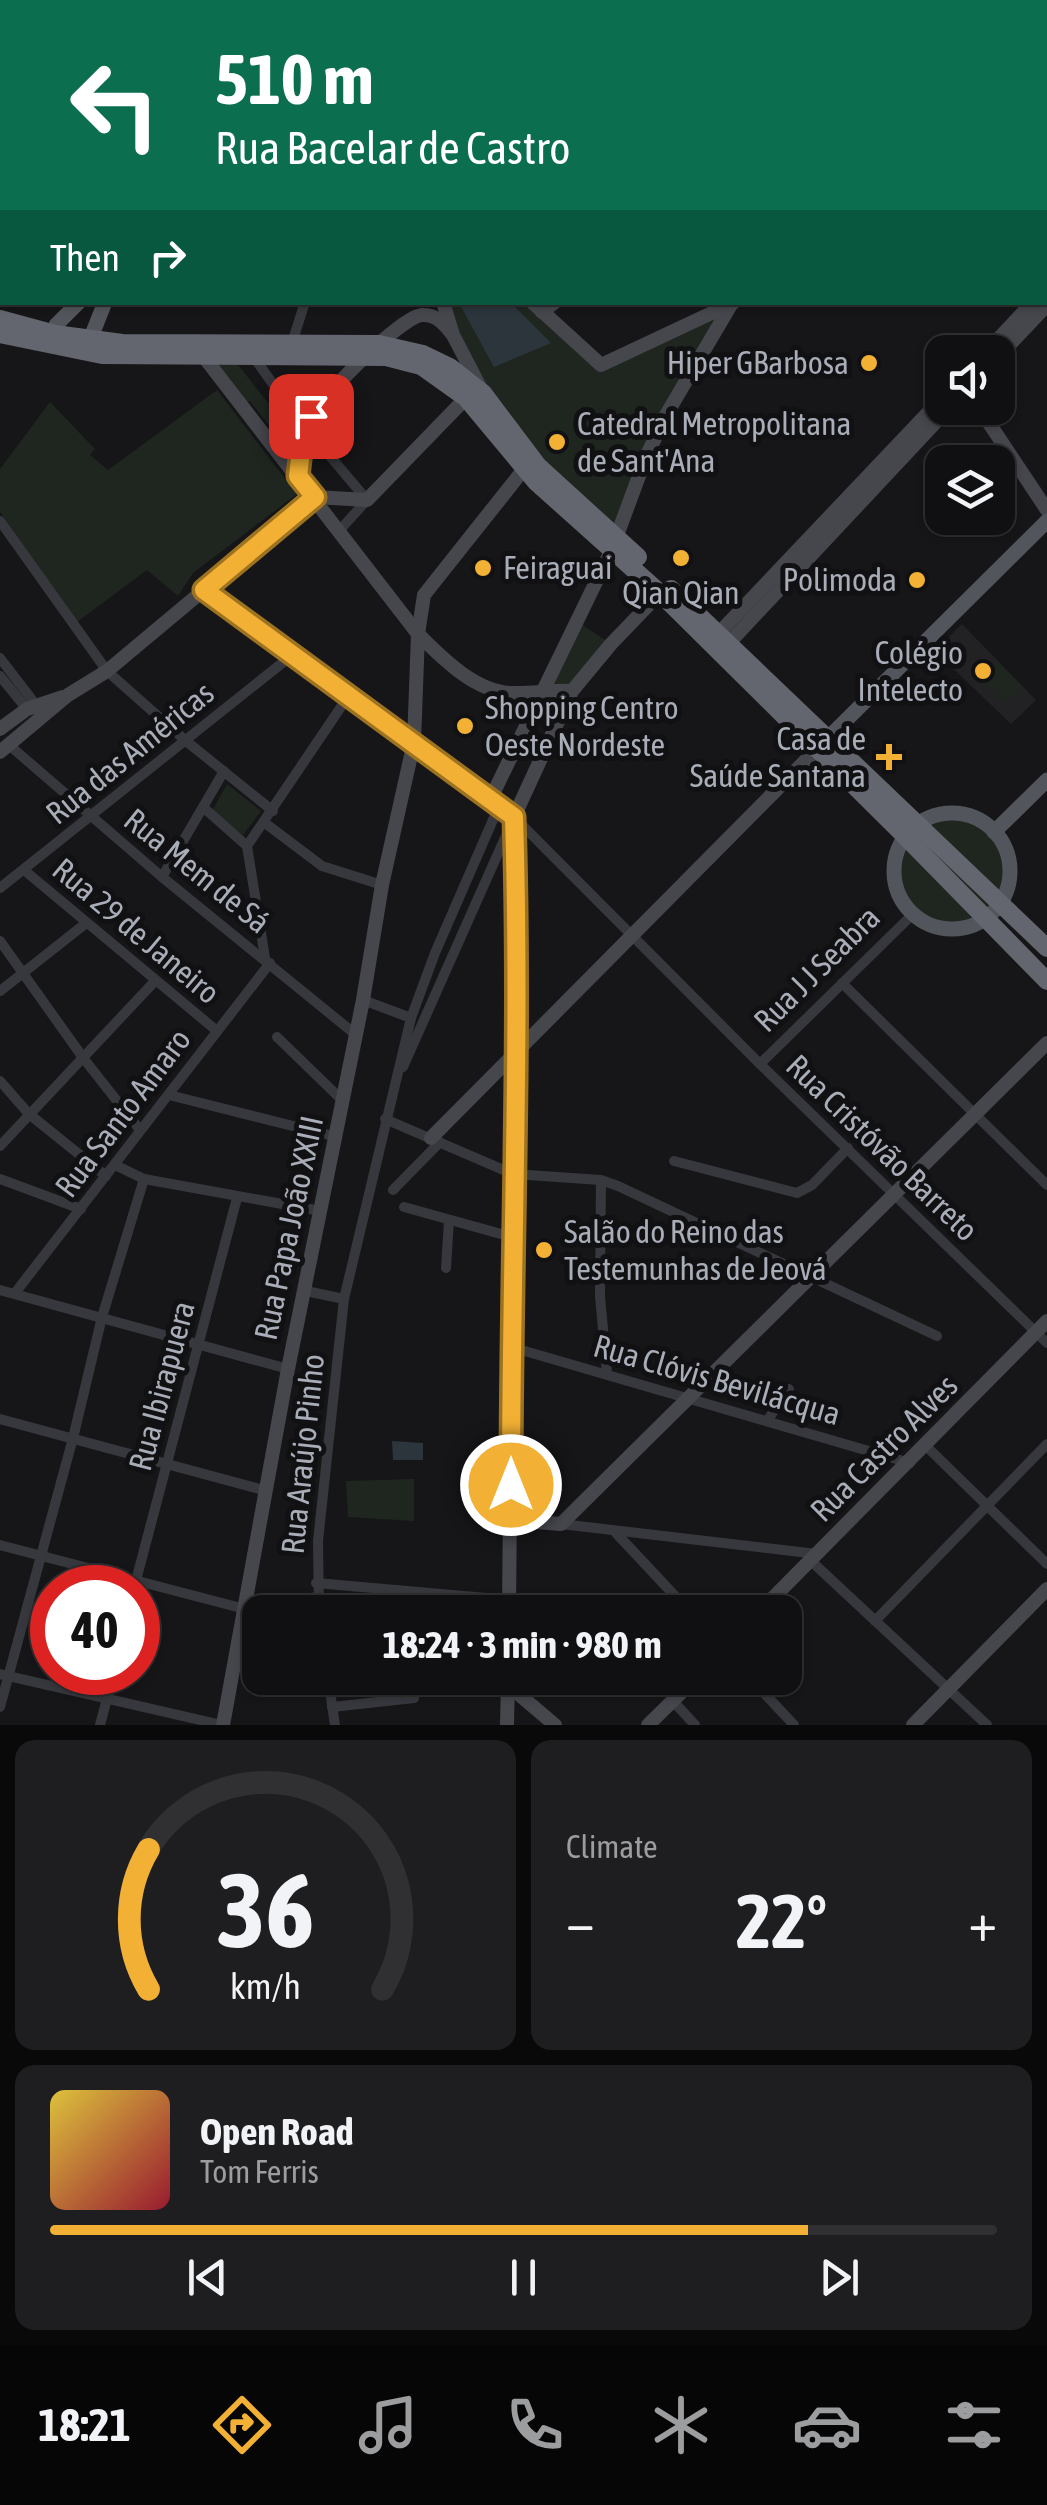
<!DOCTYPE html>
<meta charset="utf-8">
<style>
:root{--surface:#101012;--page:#1e1e20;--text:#f1f3f6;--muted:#9c9d9f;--line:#303032;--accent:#f2b134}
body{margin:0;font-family:"Asap Condensed",sans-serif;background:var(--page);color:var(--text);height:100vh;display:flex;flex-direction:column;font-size:38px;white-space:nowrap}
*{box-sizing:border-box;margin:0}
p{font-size:32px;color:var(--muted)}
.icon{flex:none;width:55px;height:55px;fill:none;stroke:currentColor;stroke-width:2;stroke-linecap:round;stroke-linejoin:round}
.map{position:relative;height:1725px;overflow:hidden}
.panel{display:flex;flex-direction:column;gap:15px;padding:15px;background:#09090a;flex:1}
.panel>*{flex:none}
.banner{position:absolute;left:0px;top:0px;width:1048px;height:305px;box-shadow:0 2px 8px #0004,0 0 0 2px var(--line);background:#0b6e4f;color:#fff;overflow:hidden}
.fabs{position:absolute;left:925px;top:335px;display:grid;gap:20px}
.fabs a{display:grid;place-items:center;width:90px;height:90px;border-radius:20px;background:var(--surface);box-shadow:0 2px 8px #0004,0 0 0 2px var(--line);font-size:50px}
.speed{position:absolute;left:30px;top:1565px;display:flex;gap:20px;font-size:50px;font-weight:700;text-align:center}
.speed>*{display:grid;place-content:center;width:130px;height:130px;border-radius:50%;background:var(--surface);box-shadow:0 2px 8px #0004,0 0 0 2px var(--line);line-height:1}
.speed .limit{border:15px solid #d22;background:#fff;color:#111}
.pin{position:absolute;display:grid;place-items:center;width:85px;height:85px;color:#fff;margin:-42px;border-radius:20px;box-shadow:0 5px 15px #0006}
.me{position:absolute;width:110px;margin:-55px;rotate:0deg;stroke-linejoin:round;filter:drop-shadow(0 0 8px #0008)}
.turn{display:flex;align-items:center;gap:35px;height:210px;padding:0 50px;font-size:45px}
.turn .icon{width:130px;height:130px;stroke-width:2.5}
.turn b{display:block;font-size:70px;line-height:85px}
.then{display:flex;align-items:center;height:95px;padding:0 50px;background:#0003;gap:20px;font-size:38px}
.big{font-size:75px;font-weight:700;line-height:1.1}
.panel .card{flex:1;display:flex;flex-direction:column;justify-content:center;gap:15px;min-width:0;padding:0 35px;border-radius:20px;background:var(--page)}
.panel .dial{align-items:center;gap:0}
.dial svg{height:260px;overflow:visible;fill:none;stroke:var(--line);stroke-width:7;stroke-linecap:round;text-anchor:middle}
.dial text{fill:var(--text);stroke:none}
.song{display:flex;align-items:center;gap:30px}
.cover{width:120px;height:120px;border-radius:15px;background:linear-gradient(135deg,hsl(50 70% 55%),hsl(350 70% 35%))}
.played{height:10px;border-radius:5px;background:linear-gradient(90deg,var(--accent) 80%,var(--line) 80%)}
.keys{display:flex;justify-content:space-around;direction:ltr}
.heat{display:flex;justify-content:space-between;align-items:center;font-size:55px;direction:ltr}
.panel .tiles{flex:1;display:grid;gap:15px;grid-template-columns:1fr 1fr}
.card:last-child{grid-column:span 2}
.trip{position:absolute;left:242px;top:1595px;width:560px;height:100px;border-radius:20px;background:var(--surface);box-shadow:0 2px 8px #0004,0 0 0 2px var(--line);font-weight:700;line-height:100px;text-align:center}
.tab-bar{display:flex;height:160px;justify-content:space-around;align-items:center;background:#060607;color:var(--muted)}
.tab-bar .icon{width:70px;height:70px}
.tab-bar .active{color:var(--accent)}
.tab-bar b{font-size:45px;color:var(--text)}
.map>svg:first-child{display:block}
</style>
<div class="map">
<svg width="1047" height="1725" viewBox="0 0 1047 1725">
<rect width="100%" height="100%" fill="#161618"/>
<!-- built -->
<polygon fill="#222225" points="962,624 1036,700 1011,724 935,651"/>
<!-- green -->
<g fill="#1e261f">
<polygon points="445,303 529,303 597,365 731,304 613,528 540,464 485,392"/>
<polygon points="235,361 281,419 290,419 294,424 278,437 250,401 244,402 212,363"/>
<polygon points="217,390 297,494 193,573 178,596 147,570 77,622 0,512 0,469 50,402 95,449 90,455 108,470"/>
<polygon points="578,622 611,644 572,691 542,689"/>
<polygon points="995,660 1022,686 1006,703 979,677"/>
<polygon points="227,784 261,811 243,835 212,811"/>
<circle cx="952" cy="871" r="58"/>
<polygon points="414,1479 414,1521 348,1517 346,1481"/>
</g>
<!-- water -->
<g fill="#2c353c">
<polygon points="459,303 511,303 551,343 494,367"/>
<polygon points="392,1441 423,1443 423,1460 393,1460"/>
</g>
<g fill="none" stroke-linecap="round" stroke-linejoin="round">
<!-- street -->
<g stroke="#37383d" stroke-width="10">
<polyline points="430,0 432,2"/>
<polyline points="494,0 495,2"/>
<polyline points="533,0 535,2"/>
<polyline points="25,2 26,0"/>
<polyline points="121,2 122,0"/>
<polyline points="362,2 363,0"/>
<polyline points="0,97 2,98"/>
<polyline points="0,168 2,169"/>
<polyline points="292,343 305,302"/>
<polyline points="253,356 292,411 367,500 339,531"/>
<polyline points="0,521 107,671 186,741 273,811"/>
<polyline points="204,590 514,817 760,1064 1047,1343"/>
<polyline points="0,658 36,705"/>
<polyline points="0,676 27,709"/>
<polyline points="9,745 162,877 355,1034"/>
<polyline points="203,807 247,846"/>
<polyline points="265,823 322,866 382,885"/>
<polyline points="24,870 217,1031"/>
<polyline points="162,877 224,771"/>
<polyline points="0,888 291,656"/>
<polyline points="0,941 84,1059 140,1130"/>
<polyline points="265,958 247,846 347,698"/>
<polyline points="842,983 1047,1185"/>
<polyline points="0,991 85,924"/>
<polyline points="363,1000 411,1018"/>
<polyline points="277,1037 343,1101"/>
<polyline points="760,1064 913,914"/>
<polyline points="403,1067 512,822"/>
<polyline points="0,1081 29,1114 106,1176"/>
<polyline points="169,1095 337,1137"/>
<polyline points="385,1119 513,1174 601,1180 618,1186 937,1336"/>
<polyline points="0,1146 155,981"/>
<polyline points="674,1161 797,1193 812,1185 848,1148"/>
<polyline points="115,1165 144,1179 321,1211"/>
<polyline points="0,1179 81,1209"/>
<polyline points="601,1180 600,1296 607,1373"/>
<polyline points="393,1190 440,1142"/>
<polyline points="404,1207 512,1237"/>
<polyline points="446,1268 449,1220"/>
<polyline points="0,1290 288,1369"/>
<polyline points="306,1291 344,1299"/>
<polyline points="15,1293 270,963"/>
<polyline points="511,1347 910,1463"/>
<polyline points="0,1419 267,1491"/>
<polyline points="767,1421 789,1389"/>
<polyline points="926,1446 1047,1564"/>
<polyline points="561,1524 817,1554"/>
<polyline points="616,1533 690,1612"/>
<polyline points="0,1545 245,1609 317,1597"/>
<polyline points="810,1560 987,1725"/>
<polyline points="316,1583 509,1600"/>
<polyline points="134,1588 237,1198"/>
<polyline points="319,1612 318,1541 344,1299 411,1018 435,953 499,806"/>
<polyline points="875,1621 1047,1444"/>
<polyline points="0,1674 222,1725"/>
<polyline points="328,1678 335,1725"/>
<polyline points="750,1678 794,1725"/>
<polyline points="673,1701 695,1725"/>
<polyline points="0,1707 73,1438 102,1317 144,1179"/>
<polyline points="332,1707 414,1698"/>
<polyline points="100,1725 114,1672"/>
</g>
<!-- secondary -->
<g stroke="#45474d" stroke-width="14">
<polyline points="680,0 683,2"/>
<polyline points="904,0 906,2"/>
<polyline points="813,2 816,0"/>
<polyline points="959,2 962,0"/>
<polyline points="1045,105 1047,103"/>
<polyline points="1045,290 1047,288"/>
<polyline points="443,302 453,335 480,387"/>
<polyline points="532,302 601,365 733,303"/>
<polyline points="542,312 555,302"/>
<polyline points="986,352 1033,302"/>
<path d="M204 357 418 634C443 659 478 695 517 693 536 693 553 690 572 691"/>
<polyline points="998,357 1047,305"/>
<polyline points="979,408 1047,510"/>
<polyline points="275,447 304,426"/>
<path d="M298 476C300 461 299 443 304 429 310 407 400 317 422 315 437 314 445 325 453 335"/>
<polyline points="719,633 942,398"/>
<polyline points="729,643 949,408"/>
<polyline points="0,729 27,709 63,697"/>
<polyline points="0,752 68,695 107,671 315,497 367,500 466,398"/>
<polyline points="490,800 612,549 646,457 666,415 732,303"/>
<polyline points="431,1138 818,748"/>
<polyline points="511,1520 561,1524 1047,1043"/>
<polyline points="509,1612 513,1174 516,1112 514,817 572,691 611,644 660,593"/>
<polyline points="759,1612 1047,1321"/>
<polyline points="508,1685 555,1725"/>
<polyline points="223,1725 288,1369 363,1000 382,885 414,742 418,634 424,595 524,469"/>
<polyline points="507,1725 508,1681"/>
<polyline points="648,1725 696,1678"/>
<polyline points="913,1725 1047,1589"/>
</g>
<!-- primary -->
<g stroke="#53555c" stroke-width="15">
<polyline points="1022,0 1024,2"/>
<polyline points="202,2 202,0"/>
<polyline points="1045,31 1047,34"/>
<polyline points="56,344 56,325 79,302"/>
<polyline points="86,350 105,302"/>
<polyline points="819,747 1047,521"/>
<circle cx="952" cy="871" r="58"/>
<polyline points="994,832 1047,780"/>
</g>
<!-- highway -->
<g stroke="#63666e" stroke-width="18">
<polyline points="0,319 55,334 122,343 379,344 423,354 450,367 483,393 538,466 638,557"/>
<polyline points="0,334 102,355 386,357 421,366 466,398 536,482 660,593 905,836 1047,981"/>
<polyline points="671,589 1047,948"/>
</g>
</g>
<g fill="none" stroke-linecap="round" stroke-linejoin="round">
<!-- route casing -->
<g stroke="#9d7322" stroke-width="25">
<path id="route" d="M311 416 304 426 298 476 315 497 204 590 514 817C521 1040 511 1263 511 1485"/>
</g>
<!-- route -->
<use href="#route" stroke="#f2b134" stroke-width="18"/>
</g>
<!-- markers -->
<g fill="#f2b134" stroke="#111113" stroke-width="4">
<circle cx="869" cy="363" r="10"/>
<circle cx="557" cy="442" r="10"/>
<circle cx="681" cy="558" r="10"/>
<circle cx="483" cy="568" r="10"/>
<circle cx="917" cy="580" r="10"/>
<circle cx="983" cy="671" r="10"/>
<circle cx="465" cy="726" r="10"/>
<path d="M884 742h10v10h10v10h-10v10h-10v-10h-10v-10h10z"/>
<circle cx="544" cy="1250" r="10"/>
</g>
<g text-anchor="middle" stroke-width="10" stroke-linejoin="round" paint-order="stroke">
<!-- poi labels -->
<g font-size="32" fill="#a8adb8" stroke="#111113" text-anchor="end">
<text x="849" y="374">Hiper GBarbosa</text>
<text x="577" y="435" text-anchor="start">Catedral Metropolitana<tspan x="577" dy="37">de Sant'Ana</tspan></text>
<text x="503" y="579" text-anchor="start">Feiraguai</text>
<text x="897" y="591">Polimoda</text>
<text x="681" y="604" text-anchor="middle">Qian Qian</text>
<text x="963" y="664">Colégio<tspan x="963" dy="37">Intelecto</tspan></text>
<text x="485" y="719" text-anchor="start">Shopping Centro<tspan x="485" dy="37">Oeste Nordeste</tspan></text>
<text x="866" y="750">Casa de<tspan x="866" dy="37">Saúde Santana</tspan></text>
<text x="564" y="1243" text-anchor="start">Salão do Reino das<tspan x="564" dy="37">Testemunhas de Jeová</tspan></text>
</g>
<!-- street labels -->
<g font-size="32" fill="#a8adb8" stroke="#111113">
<text transform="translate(130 753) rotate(-39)" y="11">Rua das Américas</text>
<text transform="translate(197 871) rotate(39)" y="11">Rua Mem de Sá</text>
<text transform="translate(136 931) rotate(40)" y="11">Rua 29 de Janeiro</text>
<text transform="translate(817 969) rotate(-45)" y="11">Rua J J Seabra</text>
<text transform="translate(123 1113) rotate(-53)" y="11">Rua Santo Amaro</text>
<text transform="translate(882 1148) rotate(44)" y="11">Rua Cristóvão Barreto</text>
<text transform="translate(289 1228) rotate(-78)" y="11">Rua Papa João XXIII</text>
<text transform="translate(717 1380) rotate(16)" y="11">Rua Clóvis Bevilácqua</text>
<text transform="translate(162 1386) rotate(-75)" y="11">Rua Ibirapuera</text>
<text transform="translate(884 1448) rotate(-45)" y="11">Rua Castro Alves</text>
<text transform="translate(303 1454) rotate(-84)" y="11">Rua Araújo Pinho</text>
</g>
</g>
</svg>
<div class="fabs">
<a><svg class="icon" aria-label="sound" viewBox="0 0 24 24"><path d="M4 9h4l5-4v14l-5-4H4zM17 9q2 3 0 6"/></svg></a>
<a><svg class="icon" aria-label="layers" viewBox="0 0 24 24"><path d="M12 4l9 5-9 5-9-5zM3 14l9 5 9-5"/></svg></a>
</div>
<div class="speed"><div class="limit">40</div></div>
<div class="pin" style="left:311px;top:416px;background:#d93025"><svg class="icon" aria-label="arrive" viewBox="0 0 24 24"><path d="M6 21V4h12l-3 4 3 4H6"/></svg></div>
<svg class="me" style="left:511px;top:1485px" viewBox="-20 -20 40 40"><circle r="17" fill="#f2b134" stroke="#fff" stroke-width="3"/><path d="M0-11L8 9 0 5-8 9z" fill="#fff"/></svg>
<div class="trip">18:24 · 3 min · 980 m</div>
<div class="banner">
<div class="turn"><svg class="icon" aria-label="left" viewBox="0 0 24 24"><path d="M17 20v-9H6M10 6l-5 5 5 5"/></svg><div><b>510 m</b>Rua Bacelar de Castro</div></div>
<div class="then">Then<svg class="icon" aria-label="right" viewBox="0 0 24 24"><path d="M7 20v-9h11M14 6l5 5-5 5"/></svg></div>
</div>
</div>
<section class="panel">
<div class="tiles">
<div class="card dial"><svg viewBox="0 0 100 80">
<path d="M14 69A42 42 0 1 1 86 69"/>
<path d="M14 69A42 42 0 0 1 14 26" stroke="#f2b134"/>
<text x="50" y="56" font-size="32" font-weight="700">36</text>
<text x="50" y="72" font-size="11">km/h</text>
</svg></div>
<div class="card"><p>Climate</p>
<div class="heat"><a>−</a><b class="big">22°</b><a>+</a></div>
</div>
<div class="card">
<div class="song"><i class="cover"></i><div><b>Open Road</b><p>Tom Ferris</p></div></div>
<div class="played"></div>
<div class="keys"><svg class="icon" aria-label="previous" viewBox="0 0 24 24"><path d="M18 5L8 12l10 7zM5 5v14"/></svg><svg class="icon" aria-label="pause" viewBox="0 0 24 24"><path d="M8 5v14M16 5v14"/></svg><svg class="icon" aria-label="next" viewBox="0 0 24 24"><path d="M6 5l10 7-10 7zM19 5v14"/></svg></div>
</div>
</div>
</section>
<nav class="tab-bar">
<b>18:21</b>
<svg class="icon active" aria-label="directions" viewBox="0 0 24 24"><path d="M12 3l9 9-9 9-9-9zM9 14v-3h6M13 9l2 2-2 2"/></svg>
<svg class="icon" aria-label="music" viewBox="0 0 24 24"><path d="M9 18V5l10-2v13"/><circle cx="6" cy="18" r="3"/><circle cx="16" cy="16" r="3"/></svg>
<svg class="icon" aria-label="phone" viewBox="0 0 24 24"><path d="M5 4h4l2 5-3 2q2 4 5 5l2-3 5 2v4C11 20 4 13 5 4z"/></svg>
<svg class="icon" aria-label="climate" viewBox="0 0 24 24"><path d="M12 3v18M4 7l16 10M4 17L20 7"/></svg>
<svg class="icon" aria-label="car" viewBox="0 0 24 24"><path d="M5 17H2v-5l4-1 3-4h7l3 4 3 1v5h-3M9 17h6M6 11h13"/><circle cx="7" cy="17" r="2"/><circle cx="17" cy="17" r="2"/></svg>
<svg class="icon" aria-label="filters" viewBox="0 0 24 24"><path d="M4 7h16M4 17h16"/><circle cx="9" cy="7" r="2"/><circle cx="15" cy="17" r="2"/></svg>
</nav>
